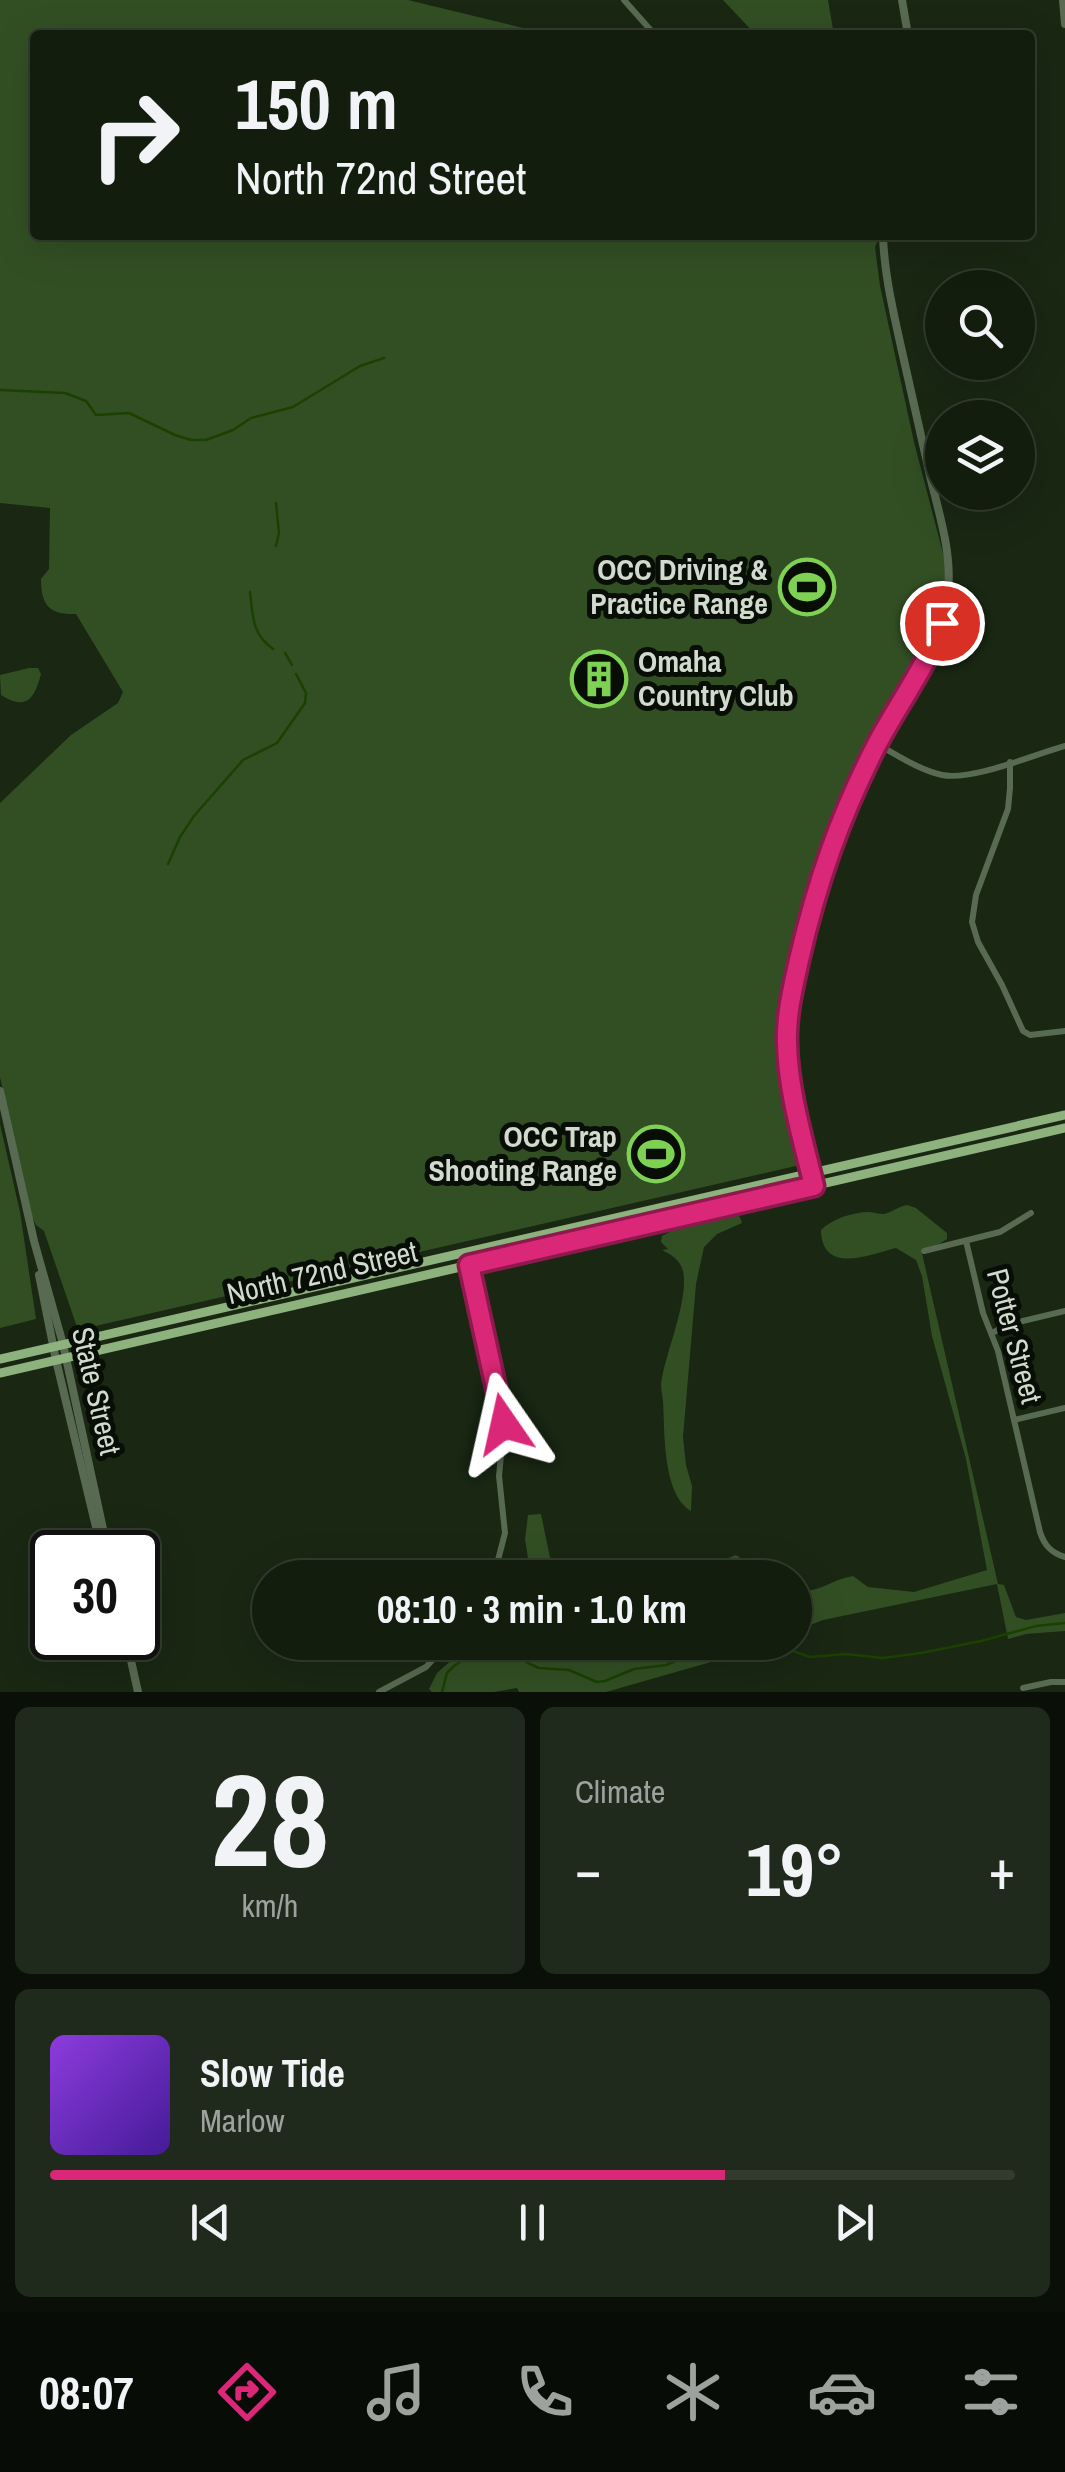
<!DOCTYPE html>
<meta charset="utf-8">
<style>
:root{--surface:#131d0e;--page:#202a1c;--text:#f1f3f6;--muted:#9da29e;--line:#323b2e;--accent:#db2777}
body{margin:0;font-family:"Archivo Narrow",sans-serif;background:var(--page);color:var(--text);height:100vh;display:flex;flex-direction:column;font-size:38px;white-space:nowrap}
*{box-sizing:border-box;margin:0}
p{font-size:32px;color:var(--muted)}
.icon{flex:none;width:55px;height:55px;fill:none;stroke:currentColor;stroke-width:2;stroke-linecap:round;stroke-linejoin:round}
.map{position:relative;height:1692px;overflow:hidden}
.details{display:flex;flex-direction:column;gap:15px;padding:15px;background:#0a1008;flex:1}
.details>*{flex:none}
.banner{position:absolute;left:30px;top:30px;width:1005px;height:210px;border-radius:10px;box-shadow:0 10px 40px #0002,0 0 0 2px var(--line);background:#131d0e;color:var(--text);overflow:hidden}
.controls{position:absolute;left:925px;top:270px;display:grid;gap:20px}
.controls a{display:grid;place-items:center;width:110px;height:110px;border-radius:50%;background:var(--surface);box-shadow:0 10px 40px #0002,0 0 0 2px var(--line);font-size:50px}
.speed{position:absolute;left:30px;top:1530px;display:flex;gap:20px;font-size:50px;font-weight:700;text-align:center}
.speed>*{display:grid;place-content:center;width:130px;height:130px;border-radius:50%;background:var(--surface);box-shadow:0 10px 40px #0002,0 0 0 2px var(--line);line-height:1}
.speed .limit{border:5px solid #111;border-radius:15px;background:#fff;color:#111}
.pin{position:absolute;display:grid;place-items:center;width:85px;height:85px;color:#fff;margin:-42px;border:5px solid #fff;border-radius:50%;box-shadow:0 2px 10px #0007}
.me{position:absolute;width:110px;margin:-55px;rotate:349deg;stroke-linejoin:round;filter:drop-shadow(0 0 8px #0008)}
.turn{display:flex;align-items:center;gap:35px;height:210px;padding:0 40px;font-size:45px}
.turn .icon{width:130px;height:130px;stroke-width:2.5}
.turn b{display:block;font-size:70px;line-height:85px}
.big{font-size:75px;font-weight:800;line-height:1.1}
.details .tile{flex:1;display:flex;flex-direction:column;justify-content:center;gap:15px;min-width:0;padding:0 35px;border-radius:15px;background:var(--page)}
.details .dial{align-items:center;gap:0}
.dial b{font-size:130px;line-height:1}
.song{display:flex;align-items:center;gap:30px}
.cover{width:120px;height:120px;border-radius:15px;background:linear-gradient(135deg,hsl(270 70% 55%),hsl(260 70% 35%))}
.played{height:10px;border-radius:5px;background:linear-gradient(90deg,var(--accent) 70%,var(--line) 70%)}
.keys{display:flex;justify-content:space-around;direction:ltr}
.heat{display:flex;justify-content:space-between;align-items:center;font-size:55px;direction:ltr}
.details .tiles{flex:1;display:grid;gap:15px;grid-template-columns:1fr 1fr}
.tile:last-child{grid-column:span 2}
.trip{position:absolute;left:252px;top:1560px;width:560px;height:100px;border-radius:50px;background:var(--surface);box-shadow:0 10px 40px #0002,0 0 0 2px var(--line);font-weight:800;line-height:100px;text-align:center}
.tab-bar{display:flex;height:160px;justify-content:space-around;align-items:center;background:#080c06;color:var(--muted)}
.tab-bar .icon{width:70px;height:70px}
.tab-bar .on{color:var(--accent)}
.tab-bar b{font-size:45px;color:var(--text)}
.map>svg:first-child{display:block}
</style>
<div class="map">
<svg width="1065" height="1692" viewBox="0 0 1065 1692">
<rect width="100%" height="100%" fill="#192713"/>
<!-- green -->
<g fill="#324f24">
<path d="M0 0H408L527 29 533 35H35V235H880L875 247 880 286 914 442 945 561C947 588 943 615 932 641L875 741 869 742 865 750 866 760 847 794C837 800 834 814 835 825L822 848 812 874 797 935 799 939 785 989 777 1038 800 1165 78 1330 44 1231 36 1225 31 1214 0 1077V803L71 735 118 703 123 692 76 614C50 615 41 606 41 579L49 569 50 508 0 503Z"/>
<polygon points="723,0 828,0 834,35 756,35"/>
<path d="M29 668H38L41 674C34 699 27 711 1 695L0 675Z"/>
<polygon points="0,1124 20,1212 36,1319 0,1328"/>
<path d="M907 1205 916 1208 947 1233V1239L939 1244 921 1249 998 1584 1004 1585 1016 1617 1026 1620 1065 1613V1631L1026 1634 1008 1639 997 1584 823 1620 795 1631V1590C817 1595 832 1579 853 1576L868 1587 914 1592 987 1570 966 1459 932 1336 922 1276 916 1260 896 1248C871 1254 822 1276 821 1230 832 1219 851 1213 867 1212 873 1212 878 1214 884 1214 891 1213 899 1206 907 1205Z"/>
<path d="M735 1214 740 1217 742 1223 717 1234 704 1247 696 1284 683 1437 686 1465 692 1486 691 1511C662 1494 665 1431 663 1401 662 1393 660 1386 662 1378 667 1350 689 1298 683 1271 680 1260 672 1255 662 1250L668 1249 661 1242 662 1236 683 1225Z"/>
<polygon points="541,1514 554,1577 527,1577 530,1571 525,1539 528,1515"/>
<polygon points="736,1555 768,1577 677,1577"/>
<polygon points="471,1643 471,1642 783,1643 778,1653 732,1656 606,1692 519,1692 517,1688 494,1692 432,1692 429,1689 437,1673"/>
</g>
<g fill="none" stroke-linecap="round" stroke-linejoin="round">
<!-- stream -->
<g stroke="#1a4100" stroke-width="2.5">
<polyline points="0,390 65,393 86,401 96,415 129,413 175,435 191,440 206,440 233,430 251,418 293,407 360,366 384,358"/>
<polyline points="276,546 279,533 276,503"/>
<path d="M250 592C253 617 252 634 273 649"/>
<polyline points="285,653 292,665"/>
<polyline points="168,864 180,837 194,816 243,760 277,743 305,703 306,693 296,674"/>
<polyline points="767,1642 810,1657 846,1654 883,1658 921,1653 981,1641 1036,1626 1065,1623"/>
<polyline points="442,1692 447,1673 454,1666 464,1659 501,1647 511,1650 528,1663 539,1668 569,1670 597,1682 605,1681 634,1669 666,1665 688,1656 715,1651 729,1642"/>
</g>
<!-- minor -->
<g stroke="#586a51" stroke-width="6">
<polyline points="624,0 655,35"/>
<path d="M877 744C897 755 919 770 942 775 972 781 1033 755 1065 746"/>
<polyline points="1010,762 1010,788 1008,809 976,895 972,922 978,942 1002,985 1023,1031 1030,1035 1065,1031"/>
<path d="M966 1241 983 1313 998 1351 1040 1532C1044 1545 1051 1553 1065 1557"/>
<polyline points="924,1251 1000,1232 1031,1213"/>
<polyline points="466,1252 504,1424 499,1476 505,1533 497,1564 489,1578"/>
<polyline points="992,1333 1010,1324 1065,1311"/>
<polyline points="1014,1420 1065,1408"/>
<polyline points="1023,1688 1051,1682 1065,1682"/>
<polyline points="379,1692 426,1667 449,1642"/>
</g>
<!-- tertiary -->
<g stroke="#586a51" stroke-width="8">
<polyline points="902,0 908,35"/>
<polyline points="1063,0 1065,24"/>
<polyline points="0,1091 34,1241 63,1344 108,1552"/>
<path d="M814 1186C804 1140 789 1092 787 1045 785 1014 794 984 801 955 818 880 843 810 878 742 903 693 943 648 948 592 952 554 940 517 931 480 921 436 911 392 901 347 893 310 884 273 883 235"/>
<polyline points="39,1275 56,1360 102,1552"/>
<polyline points="126,1638 138,1692"/>
</g>
<!-- primary -->
<g stroke="#8db27d" stroke-width="9">
<polyline points="0,1359 1065,1115"/>
<polyline points="0,1373 1065,1128"/>
</g>
</g>
<g fill="none" stroke-linecap="round" stroke-linejoin="round">
<!-- route casing -->
<g stroke="#8e194d" stroke-width="25">
<path id="route" d="M504 1424 469 1265 814 1186C803 1140 788 1091 787 1043 786 1015 793 987 799 960 817 882 840 816 877 744 898 704 927 666 942 623"/>
</g>
<!-- route -->
<use href="#route" stroke="#db2777" stroke-width="18"/>
</g>
<!-- icons -->
<defs>
<g id="stadium-ring" transform="scale(2.875)"><circle r="9.5" fill="#080e06" stroke="#7ed153" stroke-width="1.5"/><path d="M0-5a6.5 5 0 1 0 0 10a6.5 5 0 1 0 0-10ZM-3.5-1.8h7v3.6h-7Z" fill="#7ed153"/></g>
<g id="building-ring" transform="scale(2.875)"><circle r="9.5" fill="#080e06" stroke="#7ed153" stroke-width="1.5"/><path d="M-4-6H4V6H1V3H-1V6H-4ZM-2.5-4.3h1.7v1.8h-1.7ZM.8-4.3h1.7v1.8H.8ZM-2.5-1h1.7V.8h-1.7ZM.8-1h1.7V.8H.8Z" fill="#7ed153"/></g>
</defs>
<g fill-rule="evenodd">
<use href="#stadium-ring" x="807" y="587"/>
<use href="#building-ring" x="599" y="679"/>
<use href="#stadium-ring" x="656" y="1154"/>
</g>
<g text-anchor="middle" stroke-width="10" stroke-linejoin="round" paint-order="stroke">
<!-- poi labels -->
<g font-size="30" font-weight="bold" fill="#d1dacd" stroke="#080e06" text-anchor="end">
<text x="768" y="580">OCC Driving &amp;<tspan x="768" dy="34">Practice Range</tspan></text>
<text x="638" y="672" text-anchor="start">Omaha<tspan x="638" dy="34">Country Club</tspan></text>
<text x="617" y="1147">OCC Trap<tspan x="617" dy="34">Shooting Range</tspan></text>
</g>
<!-- street labels -->
<g font-size="30" fill="#d1dacd" stroke="#080e06">
<text transform="translate(322 1273) rotate(-13)" y="10">North 72nd Street</text>
<text transform="translate(1014 1336) rotate(75)" y="10">Potter Street</text>
<text transform="translate(96 1391) rotate(77)" y="10">State Street</text>
</g>
</g>
</svg>
<div class="controls">
<a><svg class="icon" aria-label="search" viewBox="0 0 24 24"><circle cx="10" cy="10" r="6"/><path d="M15 15l6 6"/></svg></a>
<a><svg class="icon" aria-label="layers" viewBox="0 0 24 24"><path d="M12 4l9 5-9 5-9-5zM3 14l9 5 9-5"/></svg></a>
</div>
<div class="speed"><div class="limit">30</div></div>
<div class="pin" style="left:942px;top:623px;background:#d93025"><svg class="icon" aria-label="arrive" viewBox="0 0 24 24"><path d="M6 21V4h12l-3 4 3 4H6"/></svg></div>
<svg class="me" style="left:504px;top:1424px" viewBox="-20 -20 40 40"><path d="M0-17L14 15 0 8-14 15z" fill="#db2777" stroke="#fff" stroke-width="4"/></svg>
<div class="trip">08:10 · 3 min · 1.0 km</div>
<div class="banner">
<div class="turn"><svg class="icon" aria-label="right" viewBox="0 0 24 24"><path d="M7 20v-9h11M14 6l5 5-5 5"/></svg><div><b>150 m</b>North 72nd Street</div></div>
</div>
</div>
<section class="details">
<div class="tiles">
<div class="tile dial"><b>28</b><p>km/h</p></div>
<div class="tile"><p>Climate</p>
<div class="heat"><a>−</a><b class="big">19°</b><a>+</a></div>
</div>
<div class="tile">
<div class="song"><i class="cover"></i><div><b>Slow Tide</b><p>Marlow</p></div></div>
<div class="played"></div>
<div class="keys"><svg class="icon" aria-label="previous" viewBox="0 0 24 24"><path d="M18 5L8 12l10 7zM5 5v14"/></svg><svg class="icon" aria-label="pause" viewBox="0 0 24 24"><path d="M8 5v14M16 5v14"/></svg><svg class="icon" aria-label="next" viewBox="0 0 24 24"><path d="M6 5l10 7-10 7zM19 5v14"/></svg></div>
</div>
</div>
</section>
<nav class="tab-bar">
<b>08:07</b>
<svg class="icon on" aria-label="directions" viewBox="0 0 24 24"><path d="M12 3l9 9-9 9-9-9zM9 14v-3h6M13 9l2 2-2 2"/></svg>
<svg class="icon" aria-label="music" viewBox="0 0 24 24"><path d="M9 18V5l10-2v13"/><circle cx="6" cy="18" r="3"/><circle cx="16" cy="16" r="3"/></svg>
<svg class="icon" aria-label="phone" viewBox="0 0 24 24"><path d="M5 4h4l2 5-3 2q2 4 5 5l2-3 5 2v4C11 20 4 13 5 4z"/></svg>
<svg class="icon" aria-label="climate" viewBox="0 0 24 24"><path d="M12 3v18M4 7l16 10M4 17L20 7"/></svg>
<svg class="icon" aria-label="car" viewBox="0 0 24 24"><path d="M5 17H2v-5l4-1 3-4h7l3 4 3 1v5h-3M9 17h6M6 11h13"/><circle cx="7" cy="17" r="2"/><circle cx="17" cy="17" r="2"/></svg>
<svg class="icon" aria-label="filters" viewBox="0 0 24 24"><path d="M4 7h16M4 17h16"/><circle cx="9" cy="7" r="2"/><circle cx="15" cy="17" r="2"/></svg>
</nav>
